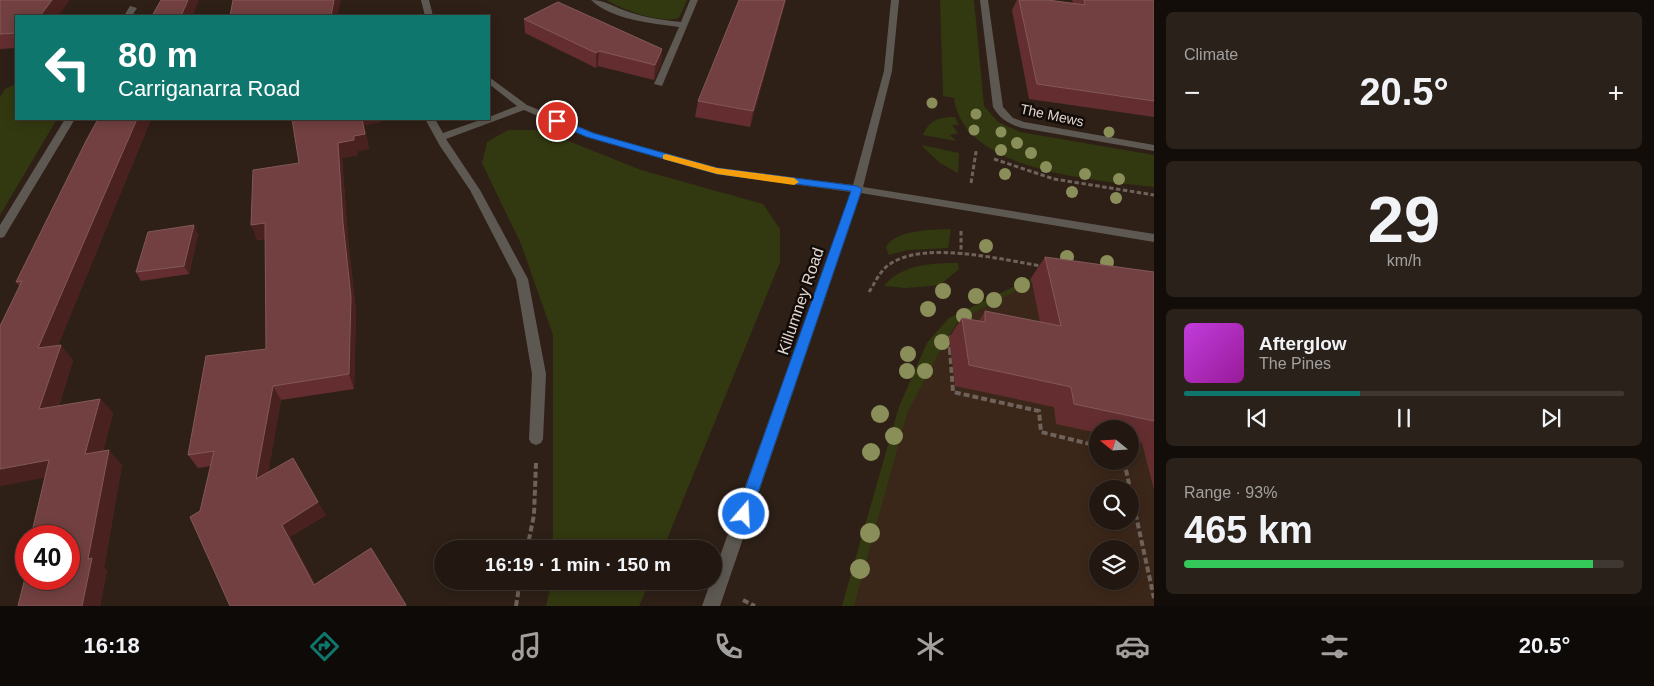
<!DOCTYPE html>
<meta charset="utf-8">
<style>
:root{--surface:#221811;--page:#2a211a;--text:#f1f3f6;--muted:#a2a09f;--line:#3f3731;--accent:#0f766e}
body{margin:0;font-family:Helvetica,sans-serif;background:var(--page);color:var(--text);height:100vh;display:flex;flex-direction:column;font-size:19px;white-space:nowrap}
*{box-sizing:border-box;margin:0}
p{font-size:16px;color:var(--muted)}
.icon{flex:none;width:28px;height:28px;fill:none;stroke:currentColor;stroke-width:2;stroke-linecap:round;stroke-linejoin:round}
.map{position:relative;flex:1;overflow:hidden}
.sheet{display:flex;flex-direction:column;gap:12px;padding:12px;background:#130d09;width:500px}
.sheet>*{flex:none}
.guide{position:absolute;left:15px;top:15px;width:475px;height:105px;border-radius:0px;box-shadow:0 2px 12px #0003,0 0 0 1px var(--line);background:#0f766e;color:#fff;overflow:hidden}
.needle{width:32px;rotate:288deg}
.buttons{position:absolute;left:1089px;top:420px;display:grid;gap:10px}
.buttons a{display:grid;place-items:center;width:50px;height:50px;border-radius:50%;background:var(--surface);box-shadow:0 2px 12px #0003,0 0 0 1px var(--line);font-size:25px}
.speed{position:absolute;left:15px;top:525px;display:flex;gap:10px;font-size:25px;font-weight:700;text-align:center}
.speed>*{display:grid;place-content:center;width:65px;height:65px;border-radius:50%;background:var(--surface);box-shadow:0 2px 12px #0003,0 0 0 1px var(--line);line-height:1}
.speed .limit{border:8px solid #d22;background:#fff;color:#111}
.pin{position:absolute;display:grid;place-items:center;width:42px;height:42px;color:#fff;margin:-21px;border:2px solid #fff;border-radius:50%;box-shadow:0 1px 5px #0007}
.me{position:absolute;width:55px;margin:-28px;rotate:19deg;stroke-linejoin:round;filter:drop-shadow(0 0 4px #0008)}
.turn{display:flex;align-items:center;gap:18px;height:105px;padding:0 20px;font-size:22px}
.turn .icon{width:65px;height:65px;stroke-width:2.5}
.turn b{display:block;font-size:35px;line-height:42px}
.big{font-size:38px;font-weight:700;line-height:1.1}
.sheet .tile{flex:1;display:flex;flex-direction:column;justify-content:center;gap:8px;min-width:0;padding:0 18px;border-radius:8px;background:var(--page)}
.sheet .dial{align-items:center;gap:0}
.dial b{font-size:65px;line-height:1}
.song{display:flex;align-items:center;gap:15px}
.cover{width:60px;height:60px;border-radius:8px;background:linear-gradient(135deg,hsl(290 70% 55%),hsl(300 70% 35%))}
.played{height:5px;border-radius:2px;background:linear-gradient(90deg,var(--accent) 40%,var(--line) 40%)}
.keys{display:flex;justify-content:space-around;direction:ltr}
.heat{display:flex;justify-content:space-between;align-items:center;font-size:28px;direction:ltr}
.charge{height:8px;border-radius:4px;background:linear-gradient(90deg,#34c759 93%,var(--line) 0)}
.trip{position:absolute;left:434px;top:540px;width:288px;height:50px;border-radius:25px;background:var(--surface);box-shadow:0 2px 12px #0003,0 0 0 1px var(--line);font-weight:700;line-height:50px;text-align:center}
.tabs{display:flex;height:80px;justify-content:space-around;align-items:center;background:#0e0a07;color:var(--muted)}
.tabs .icon{width:35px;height:35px}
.tabs .current{color:var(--accent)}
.tabs b{font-size:22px;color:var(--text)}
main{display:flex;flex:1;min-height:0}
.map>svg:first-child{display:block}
</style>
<main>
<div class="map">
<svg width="1154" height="606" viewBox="0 0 1154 606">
<rect width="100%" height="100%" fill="#2e2017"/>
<!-- built -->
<path fill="#3b271a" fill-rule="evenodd" d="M1032 278 1154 291V606H842L899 407 927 343 949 318ZM1098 429H1130V461H1098ZM1098 489H1130V521H1098ZM1098 549H1130V581H1098Z"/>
<!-- green -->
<g fill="#323910">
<path d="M607 0H687L679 18C662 24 622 10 607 0Z"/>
<path d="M940 0H974L984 106 998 122 1020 132 1154 155V187C1097 180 963 172 954 98L943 96Z"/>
<polygon points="16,84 16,119 57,119 0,215 0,97 5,89"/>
<path d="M955 117 959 125H952L958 133 950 135 956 141 923 135C929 120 940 117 955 117Z"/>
<polygon points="508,130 541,130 641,170 763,204 780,229 780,262 663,549 553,549 553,335 521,244 482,163 487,142"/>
<polygon points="921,145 959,153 958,173 940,163"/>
<path d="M951 229 948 248 908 250 889 255 886 247C896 229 933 230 951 229Z"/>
<path d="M958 263 959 269 941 284 931 286 905 288 884 286C901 264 933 263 958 263Z"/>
<polygon points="1032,278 1032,282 958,321 947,338 907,413 854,606 842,606 899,407 927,343 949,318"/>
<polygon points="552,581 650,581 639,606 546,606"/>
</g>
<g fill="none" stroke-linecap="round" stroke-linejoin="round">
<!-- path-far2 -->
<polyline stroke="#6e625a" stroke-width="2.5" stroke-dasharray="4 2" stroke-linecap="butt" points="976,153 976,151"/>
<!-- path-far1 -->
<g stroke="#6e625a" stroke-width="3" stroke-dasharray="4.5 2.5" stroke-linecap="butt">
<polyline points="994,159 1054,179 1154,195"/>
<polyline points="971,183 976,152"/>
<polyline points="961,231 961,255"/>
<path d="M869 292C875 283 880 270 890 264 925 240 1002 260 1042 266"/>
<polyline points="950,351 949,339 951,336"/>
</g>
<!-- path -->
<g stroke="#6e625a" stroke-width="4" stroke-dasharray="6 3" stroke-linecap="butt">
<polyline points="950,349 953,392 1039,411 1041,432 1098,446"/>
<polyline points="1124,461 1154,598"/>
<polyline points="527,549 534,515 536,463"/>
<polyline points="743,600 755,606"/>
<polyline points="516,606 520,581"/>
</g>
<!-- minor -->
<g fill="#5d5952" fill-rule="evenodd">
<polygon points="421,0 429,0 433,16 425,16"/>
<path d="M591 0C605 0 616 8 629 12 646 18 663 20 681 22L690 0H698L662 86 654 84 679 27C651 23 612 20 591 0Z"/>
<polygon points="891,0 899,0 892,71 863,187 1154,234 1154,242 861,193 720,606 702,606 851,192 717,174 586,137 524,110 446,139 480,190 528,279 546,374 543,439 541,443 536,445 531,443 529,439 532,374 516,279 470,190 440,146 425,119 435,119 443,133 483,119 489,119 489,117 517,106 489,84 489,77 527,105 594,133 718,168 853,185 884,71"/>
<path d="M980 0H988L1003 107 1013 118 1024 122 1154 145V151L1022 128C1009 124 1000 119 993 107Z"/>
<polygon points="130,6 137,8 132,16 124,16"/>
<polygon points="65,119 75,119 4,237 0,238 0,225"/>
</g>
</g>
<!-- trees -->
<g fill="#8a8f5a">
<circle cx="932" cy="103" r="5.5"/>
<circle cx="976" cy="114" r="5.5"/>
<circle cx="974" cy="130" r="5.5"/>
<circle cx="1001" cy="132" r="5.5"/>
<circle cx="1109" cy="132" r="5.5"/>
<circle cx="1017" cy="143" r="6"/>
<circle cx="1001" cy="150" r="6"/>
<circle cx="1031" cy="153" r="6"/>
<circle cx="1046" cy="167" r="6"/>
<circle cx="1005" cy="174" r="6"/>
<circle cx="1085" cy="174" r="6"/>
<circle cx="1119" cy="179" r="6"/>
<circle cx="1072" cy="192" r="6"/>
<circle cx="1116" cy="198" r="6"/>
<circle cx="986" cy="246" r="7"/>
<circle cx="1067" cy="257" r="7"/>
<circle cx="1107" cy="262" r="7"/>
<circle cx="1022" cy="285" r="8"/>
<circle cx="943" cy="291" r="8"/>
<circle cx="976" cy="296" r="8"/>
<circle cx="994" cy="300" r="8"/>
<circle cx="928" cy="309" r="8"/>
<circle cx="964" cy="316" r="8"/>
<circle cx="942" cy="342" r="8"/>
<circle cx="908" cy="354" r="8"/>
<circle cx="907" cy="371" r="8"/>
<circle cx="925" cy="371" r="8"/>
<circle cx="880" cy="414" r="9"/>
<circle cx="894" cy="436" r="9"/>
<circle cx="871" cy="452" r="9"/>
<circle cx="870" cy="533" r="10"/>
<circle cx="860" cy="569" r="10"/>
</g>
<!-- wall -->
<g fill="#642e30">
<polygon points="0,0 16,16 16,48 0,49"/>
<polygon points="786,0 750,127 695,117 698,101"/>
<polygon points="1017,0 1048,0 1073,3 1072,0 1154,0 1154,117 1029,99 1012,10"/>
<polygon points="524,19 662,49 661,64 654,80 598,66 596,68 525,33"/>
<polygon points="151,119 58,345 73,360 59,406 100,399 113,413 103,451 122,465 104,568 107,570 100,606 18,606 69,579 45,477 0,486 0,326 20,287 16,282"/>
<polygon points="292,119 381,122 364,125 369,149 358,151 358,155 342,158 348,238 356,312 354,389 281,400 268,472 326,515 290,537 315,584 371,548 406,606 230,606 200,511 211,466 198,468 188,455 266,349 266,239 257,240 299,163"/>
<polygon points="198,234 189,274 141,281 136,272"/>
<polygon points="1045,257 1154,272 1154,490 1142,443 1130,440 1130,429 1098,429 1098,433 1056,424 1054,407 955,386 949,338 962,318 979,321 985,311 1040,322 1031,278"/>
</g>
<!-- shaded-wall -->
<g fill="#49211f">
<polygon points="52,0 70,0 58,16 40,16"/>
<polygon points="188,0 199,0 193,16 181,16"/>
<polygon points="334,0 341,0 337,16 331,16"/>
<polygon points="785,0 786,0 785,1 750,127 753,111"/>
<polygon points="662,49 661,64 654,80 655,65"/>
<polygon points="599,51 598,66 596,68 596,53"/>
<polygon points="137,119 151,119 51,363 38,348"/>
<polygon points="362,119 381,119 381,122 364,125 369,149 358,151 358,155 342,158 348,238 356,312 354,389 349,374 343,223 338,143 354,136"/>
<polygon points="265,223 272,238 257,240 251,225"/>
<polygon points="194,225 198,234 189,274 184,266"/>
<polygon points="61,345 73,360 53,424 39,409"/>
<polygon points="273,386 281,400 265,492 256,479"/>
<polygon points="100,399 113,413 98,468 85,454"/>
<polygon points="109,450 122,465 104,568 107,570 100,606 82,606 88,559"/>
<polygon points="49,460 64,474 0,486 0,469"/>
<polygon points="318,502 326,515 290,537 322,597 314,585 282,525"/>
</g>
<!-- building -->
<g fill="#724041" stroke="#835858">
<polygon points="0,0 52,0 40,16 16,16 16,33 0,34"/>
<polygon points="161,0 188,0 181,16 152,16"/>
<polygon points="233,0 334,0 331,16 230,16"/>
<polygon points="739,0 785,0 753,111 698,101"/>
<polygon points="1019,0 1048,0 1085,5 1084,0 1154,0 1154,101 1037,84"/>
<polygon points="558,2 662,49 655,65 599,51 596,53 524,19"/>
<polygon points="98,119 137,119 38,348 61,345 39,409 100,399 85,454 109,450 88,559 92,558 82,606 18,606 26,574 26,579 69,579 69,536 31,536 49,460 0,469 0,326 22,281 16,282 86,141"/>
<polygon points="292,119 362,119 365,134 354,136 354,140 338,143 343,223 351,297 349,374 273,386 256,479 293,458 318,502 282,525 314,585 371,548 406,605 405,606 230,606 190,517 200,511 214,451 188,455 206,356 266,349 265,223 251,225 253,170 299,163"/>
<polygon points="194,225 184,266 136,272 148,232"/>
<polygon points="1045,257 1154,272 1154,421 1074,404 1071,387 969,365 962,318 985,322 985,311 1061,326"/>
</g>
<!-- route -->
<polygon fill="#1a73e8" stroke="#114b97" points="557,118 593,133 717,168 857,186 862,189 749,519 744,521 738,519 736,514 851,191 717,174 587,137 554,123 554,119"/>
<!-- slow -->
<polygon fill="#f59e0b" points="666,154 717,168 794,178 799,182 794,185 717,174 663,159 663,155"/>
<g text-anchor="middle" stroke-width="5" stroke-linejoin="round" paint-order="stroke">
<!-- far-street labels -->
<g font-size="14" fill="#e1d7d1" stroke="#120b08">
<text transform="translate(1052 115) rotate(12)" y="5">The Mews</text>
</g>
<!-- street labels -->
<g font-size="16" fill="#e1d7d1" stroke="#120b08">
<text transform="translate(800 301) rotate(-71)" y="6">Killumney Road</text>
</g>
</g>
</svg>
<div class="buttons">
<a><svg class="needle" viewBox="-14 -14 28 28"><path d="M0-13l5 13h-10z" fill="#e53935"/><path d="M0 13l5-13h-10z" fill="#a2a09f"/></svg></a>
<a><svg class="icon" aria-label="search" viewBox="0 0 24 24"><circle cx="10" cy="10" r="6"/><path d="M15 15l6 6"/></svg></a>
<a><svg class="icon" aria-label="layers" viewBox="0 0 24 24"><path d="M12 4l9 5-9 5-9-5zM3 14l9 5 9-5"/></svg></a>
</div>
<div class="speed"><div class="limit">40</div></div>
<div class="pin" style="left:557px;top:121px;background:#d93025"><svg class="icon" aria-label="arrive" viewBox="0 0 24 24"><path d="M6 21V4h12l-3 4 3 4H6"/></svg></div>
<svg class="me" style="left:744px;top:514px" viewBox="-20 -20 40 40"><circle r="17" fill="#1a73e8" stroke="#fff" stroke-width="3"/><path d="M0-11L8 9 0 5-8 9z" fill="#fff"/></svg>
<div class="trip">16:19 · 1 min · 150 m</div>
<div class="guide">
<div class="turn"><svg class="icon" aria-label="left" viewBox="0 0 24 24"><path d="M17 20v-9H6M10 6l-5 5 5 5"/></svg><div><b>80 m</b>Carriganarra Road</div></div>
</div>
</div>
<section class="sheet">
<div class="tile"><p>Climate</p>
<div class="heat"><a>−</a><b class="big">20.5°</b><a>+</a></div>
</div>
<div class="tile dial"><b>29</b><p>km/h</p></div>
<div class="tile">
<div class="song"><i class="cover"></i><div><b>Afterglow</b><p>The Pines</p></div></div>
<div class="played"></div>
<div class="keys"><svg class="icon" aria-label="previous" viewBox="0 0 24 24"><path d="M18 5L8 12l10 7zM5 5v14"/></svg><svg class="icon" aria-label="pause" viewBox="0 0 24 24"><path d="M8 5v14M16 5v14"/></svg><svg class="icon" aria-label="next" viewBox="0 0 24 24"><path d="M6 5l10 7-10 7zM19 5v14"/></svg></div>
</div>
<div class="tile"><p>Range · 93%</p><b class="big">465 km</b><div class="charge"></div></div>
</section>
</main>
<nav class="tabs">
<b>16:18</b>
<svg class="icon current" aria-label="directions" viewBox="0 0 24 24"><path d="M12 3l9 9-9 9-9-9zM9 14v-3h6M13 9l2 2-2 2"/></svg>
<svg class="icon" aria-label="music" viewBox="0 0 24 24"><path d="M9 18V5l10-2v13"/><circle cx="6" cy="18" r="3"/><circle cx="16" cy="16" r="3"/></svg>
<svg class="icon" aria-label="phone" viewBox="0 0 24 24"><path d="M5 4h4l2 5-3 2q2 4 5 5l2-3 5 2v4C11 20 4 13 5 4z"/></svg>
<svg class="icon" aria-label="climate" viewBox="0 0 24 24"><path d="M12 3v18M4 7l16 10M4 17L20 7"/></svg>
<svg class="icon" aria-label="car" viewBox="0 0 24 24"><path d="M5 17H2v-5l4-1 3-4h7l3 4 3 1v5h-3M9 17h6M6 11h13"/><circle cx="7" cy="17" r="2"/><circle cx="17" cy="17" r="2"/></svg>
<svg class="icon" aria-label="filters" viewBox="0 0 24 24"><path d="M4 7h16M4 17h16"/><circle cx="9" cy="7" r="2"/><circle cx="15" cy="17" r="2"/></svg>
<b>20.5°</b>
</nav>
